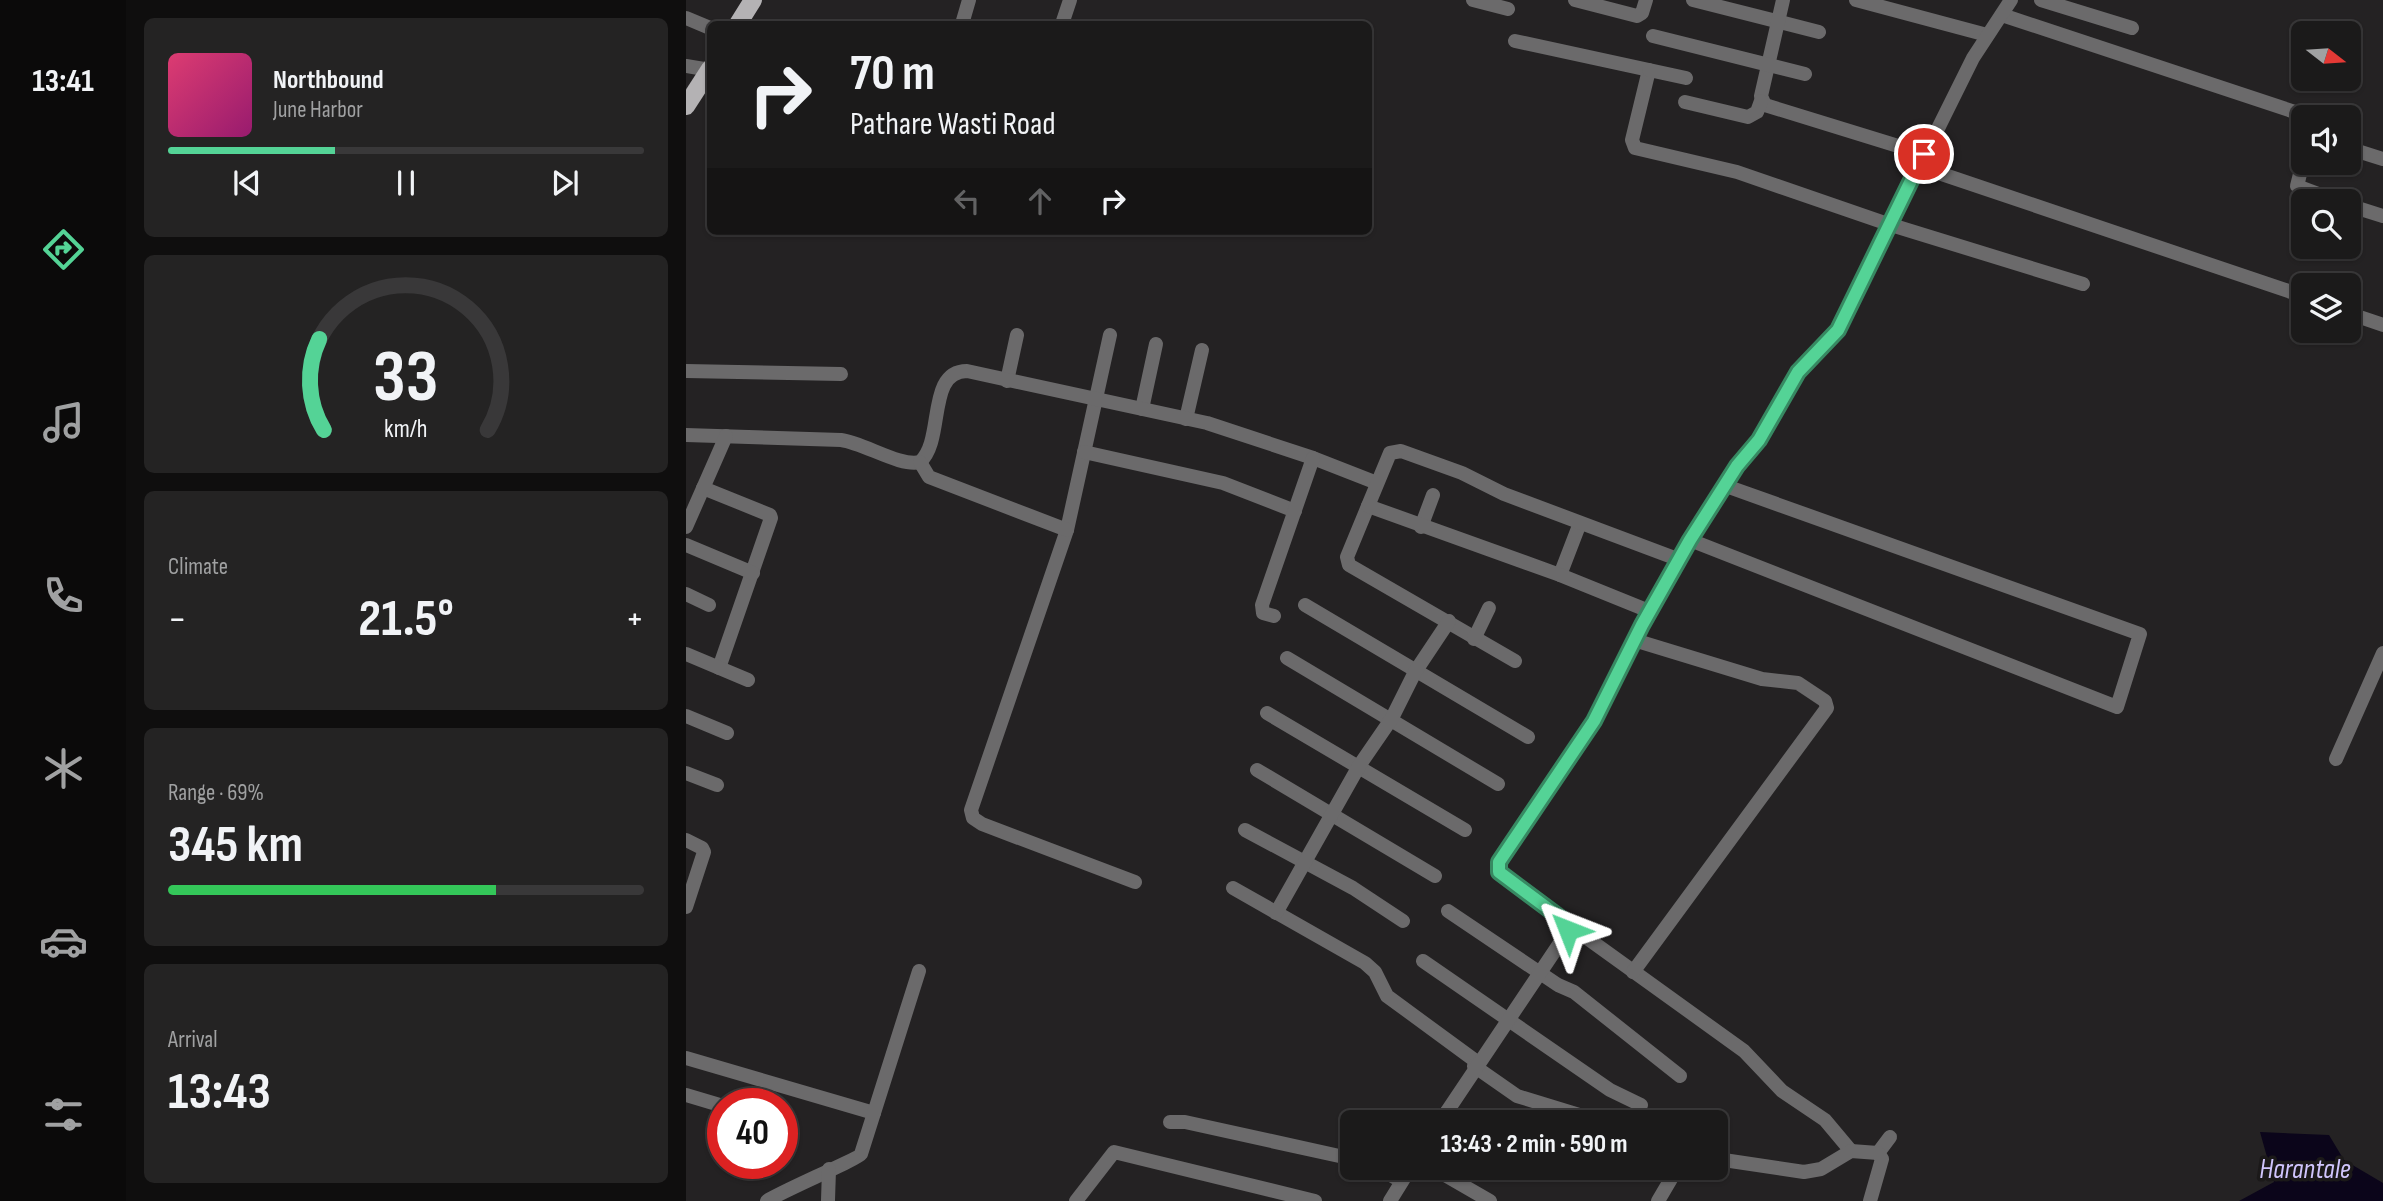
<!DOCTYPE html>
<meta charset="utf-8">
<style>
:root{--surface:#1b1a1a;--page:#242323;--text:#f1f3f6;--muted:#a0a1a2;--line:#393839;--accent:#54d396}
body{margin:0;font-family:"Sofia Sans Condensed",sans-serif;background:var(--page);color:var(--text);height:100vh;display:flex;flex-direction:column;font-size:26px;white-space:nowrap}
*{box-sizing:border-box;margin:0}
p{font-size:23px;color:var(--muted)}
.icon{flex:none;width:38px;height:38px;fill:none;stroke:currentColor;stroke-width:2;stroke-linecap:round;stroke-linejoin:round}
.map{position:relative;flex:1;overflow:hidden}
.panel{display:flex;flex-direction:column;gap:18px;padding:18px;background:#0f0e0e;width:560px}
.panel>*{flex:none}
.guide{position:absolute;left:21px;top:21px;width:665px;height:214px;border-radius:10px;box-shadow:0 2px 5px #0004,0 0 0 2px var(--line);background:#1b1a1a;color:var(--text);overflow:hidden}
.needle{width:46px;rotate:107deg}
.buttons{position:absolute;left:1605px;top:21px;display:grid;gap:14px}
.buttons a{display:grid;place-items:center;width:70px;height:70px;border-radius:10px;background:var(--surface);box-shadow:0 2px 5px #0004,0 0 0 2px var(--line);font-size:35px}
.speed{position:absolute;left:21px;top:1088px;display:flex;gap:14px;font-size:35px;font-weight:700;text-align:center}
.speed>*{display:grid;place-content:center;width:91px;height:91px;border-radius:50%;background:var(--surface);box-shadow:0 2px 5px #0004,0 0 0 2px var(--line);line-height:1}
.speed .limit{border:10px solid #d22;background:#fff;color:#111}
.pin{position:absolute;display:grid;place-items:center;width:60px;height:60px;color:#fff;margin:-30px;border:4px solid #fff;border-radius:50%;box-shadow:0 2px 7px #0007}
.me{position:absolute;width:77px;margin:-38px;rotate:315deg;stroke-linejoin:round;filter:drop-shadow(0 0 5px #0008)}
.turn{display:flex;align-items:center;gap:24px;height:147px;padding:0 28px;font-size:32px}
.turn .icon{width:91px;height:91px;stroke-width:2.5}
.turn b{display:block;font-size:49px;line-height:60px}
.lanes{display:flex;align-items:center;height:66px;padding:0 28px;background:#0003;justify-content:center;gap:35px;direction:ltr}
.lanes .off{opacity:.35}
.big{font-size:52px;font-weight:700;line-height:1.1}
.panel .card{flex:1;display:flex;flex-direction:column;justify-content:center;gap:10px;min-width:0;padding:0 24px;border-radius:10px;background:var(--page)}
.panel .dial{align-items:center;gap:0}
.dial svg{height:182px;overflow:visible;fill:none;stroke:var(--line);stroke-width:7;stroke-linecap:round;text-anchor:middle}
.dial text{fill:var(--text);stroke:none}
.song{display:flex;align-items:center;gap:21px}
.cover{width:84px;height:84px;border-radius:10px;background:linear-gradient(135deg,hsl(340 70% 55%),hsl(320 70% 35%))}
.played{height:7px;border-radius:4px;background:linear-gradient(90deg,var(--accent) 35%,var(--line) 35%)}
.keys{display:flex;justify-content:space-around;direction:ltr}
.heat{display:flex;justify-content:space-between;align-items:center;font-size:38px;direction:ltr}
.charge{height:10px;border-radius:5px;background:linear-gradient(90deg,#34c759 69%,var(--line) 0)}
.trip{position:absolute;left:654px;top:1110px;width:388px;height:70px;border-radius:10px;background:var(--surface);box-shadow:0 2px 5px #0004,0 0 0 2px var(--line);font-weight:700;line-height:70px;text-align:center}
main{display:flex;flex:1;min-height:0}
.tab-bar{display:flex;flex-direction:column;width:126px;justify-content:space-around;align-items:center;background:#0b0a0a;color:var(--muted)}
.tab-bar .icon{width:49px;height:49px}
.tab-bar .current{color:var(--accent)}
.tab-bar b{font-size:32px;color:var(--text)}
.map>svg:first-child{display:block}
</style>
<main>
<nav class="tab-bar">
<b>13:41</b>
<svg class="icon current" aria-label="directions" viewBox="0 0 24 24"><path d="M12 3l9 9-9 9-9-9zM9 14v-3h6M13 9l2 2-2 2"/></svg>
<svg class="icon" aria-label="music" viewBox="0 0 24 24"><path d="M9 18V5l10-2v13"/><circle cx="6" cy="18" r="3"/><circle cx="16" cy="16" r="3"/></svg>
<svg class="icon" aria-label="phone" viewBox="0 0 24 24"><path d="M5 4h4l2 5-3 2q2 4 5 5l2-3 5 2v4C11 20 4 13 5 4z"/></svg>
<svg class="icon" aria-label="climate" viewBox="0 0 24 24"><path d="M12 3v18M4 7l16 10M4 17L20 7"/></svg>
<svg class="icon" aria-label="car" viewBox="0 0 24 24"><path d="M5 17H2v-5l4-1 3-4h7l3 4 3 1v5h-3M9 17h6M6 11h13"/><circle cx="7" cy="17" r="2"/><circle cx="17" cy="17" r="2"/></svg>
<svg class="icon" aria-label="filters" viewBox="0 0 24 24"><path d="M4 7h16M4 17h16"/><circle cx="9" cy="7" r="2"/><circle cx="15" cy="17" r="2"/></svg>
</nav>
<section class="panel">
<div class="card">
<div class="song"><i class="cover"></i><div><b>Northbound</b><p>June Harbor</p></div></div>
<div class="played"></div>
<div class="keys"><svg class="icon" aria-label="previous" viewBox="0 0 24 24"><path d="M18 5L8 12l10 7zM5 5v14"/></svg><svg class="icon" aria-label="pause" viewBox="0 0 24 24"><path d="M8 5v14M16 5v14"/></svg><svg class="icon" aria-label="next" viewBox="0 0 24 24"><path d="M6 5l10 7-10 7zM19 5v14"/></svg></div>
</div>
<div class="card dial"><svg viewBox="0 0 100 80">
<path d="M14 69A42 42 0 1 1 86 69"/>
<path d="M14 69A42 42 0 0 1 12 29" stroke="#54d396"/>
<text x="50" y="56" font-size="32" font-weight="700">33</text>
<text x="50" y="72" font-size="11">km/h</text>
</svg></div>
<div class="card"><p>Climate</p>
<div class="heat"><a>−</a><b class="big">21.5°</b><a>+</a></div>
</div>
<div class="card"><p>Range · 69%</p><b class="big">345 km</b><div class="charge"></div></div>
<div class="card"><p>Arrival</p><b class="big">13:43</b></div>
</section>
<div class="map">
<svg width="1697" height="1201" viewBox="0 0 1697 1201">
<rect width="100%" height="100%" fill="#242223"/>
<!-- water -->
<polygon fill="#0b051a" points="1574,1132 1643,1135 1658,1160 1697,1183 1697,1201 1553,1201 1588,1182"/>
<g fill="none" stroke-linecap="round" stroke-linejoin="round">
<!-- minor -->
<g stroke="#6b6a6b" stroke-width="14">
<polyline points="787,0 822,9"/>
<polyline points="889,0 951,16 956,13 960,0"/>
<polyline points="1007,0 1133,32"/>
<polyline points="1097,0 1075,96 1079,105 1238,154"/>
<polyline points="1170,0 1301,35"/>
<polyline points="1355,0 1446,28"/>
<polyline points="1316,15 1624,117"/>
<polyline points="0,18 24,28"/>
<polyline points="276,24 283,0"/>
<polyline points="376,24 384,0"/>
<polyline points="967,36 1119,74"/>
<polyline points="829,41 963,70 946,140 949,148 1051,172 1202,224 1397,284"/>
<polyline points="0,66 24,70"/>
<polyline points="963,70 1000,78"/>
<polyline points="999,102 1062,117 1071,112 1075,101"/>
<polyline points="1662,148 1697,159"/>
<polyline points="1617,162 1611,186 1651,201"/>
<polyline points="1232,166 1617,296"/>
<polyline points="1662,205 1697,216"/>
<polyline points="1662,313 1697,325"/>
<polyline points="424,335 381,530 285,810 287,818 296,824 449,882"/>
<polyline points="0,371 155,374"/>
<polyline points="321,381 331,335"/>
<polyline points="456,409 470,344"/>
<polyline points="500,419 516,350"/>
<path d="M0 435 155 440C178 443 214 467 234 462 259 440 240 371 281 371L521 423 627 458 691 483"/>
<polyline points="398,452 537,483 609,511"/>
<polyline points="234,462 243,477 381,530"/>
<polyline points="17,488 84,515 85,518 33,668"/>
<polyline points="682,506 661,557 663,565 829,661"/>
<polyline points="0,527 40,436"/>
<polyline points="735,527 747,495"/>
<polyline points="1004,540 1431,707 1454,634 1040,486"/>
<polyline points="0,545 67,573"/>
<polyline points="874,575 894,523"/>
<polyline points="0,594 23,605"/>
<polyline points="619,605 842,737"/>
<polyline points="963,611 874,575 682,506 704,453 715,451 776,473 818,494 994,560"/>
<polyline points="588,616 577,613 576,605 627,458"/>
<polyline points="788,639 803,608"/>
<polyline points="0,654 62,680"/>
<polyline points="601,658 812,784"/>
<polyline points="581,713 779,830"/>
<polyline points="0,716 41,733"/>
<polyline points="1650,759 1697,653"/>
<polyline points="571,770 749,876"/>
<polyline points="0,773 31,785"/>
<polyline points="559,830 667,888 717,921"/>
<polyline points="0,840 16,848 18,852 0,907"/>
<polyline points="547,888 679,963 689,972 701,996 791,1062"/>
<polyline points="762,911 872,985 888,992 994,1076"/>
<polyline points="590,913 673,766 706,718 729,672 763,621"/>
<polyline points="883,925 1058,1051 1096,1091 1139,1120 1165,1151"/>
<polyline points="737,961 924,1090 955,1105"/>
<polyline points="947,972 1141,708 1139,701 1112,683 1076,679 948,640"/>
<polyline points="0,1058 188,1113"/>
<polyline points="788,1066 831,1096 916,1122"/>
<polyline points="0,1095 37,1106"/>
<polyline points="760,1113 777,1122"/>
<polyline points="484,1122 499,1122 667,1159"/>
<polyline points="754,1122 882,931 880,922 813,872 813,862 908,721 948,640 1004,540 1051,466 1073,440 1112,372 1152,330 1287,58 1325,0"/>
<polyline points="1192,1153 1204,1137"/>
<polyline points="1031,1159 1118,1172 1135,1169 1165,1151 1192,1153 1196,1159 1184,1201"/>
<polyline points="690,1167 715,1181"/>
<polyline points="745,1167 804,1201"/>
<path d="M81 1201C96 1191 172 1159 175 1154L233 971"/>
<polyline points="142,1201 143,1169"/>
<polyline points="390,1201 428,1152 629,1201"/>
<polyline points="704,1201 725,1167"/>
<polyline points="972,1201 992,1167"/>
</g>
<!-- major -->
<g stroke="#b4b2b4" stroke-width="18">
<polyline points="52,24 67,0"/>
<polyline points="0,106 24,69"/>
</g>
</g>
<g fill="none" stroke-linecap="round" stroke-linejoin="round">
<!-- route casing -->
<g stroke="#378962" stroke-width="18">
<polyline id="route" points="882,930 880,922 813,872 813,862 908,721 956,625 1004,540 1051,466 1073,440 1112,372 1152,330 1238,154"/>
</g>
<!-- route -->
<use href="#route" stroke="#54d396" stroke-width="12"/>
</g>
<g text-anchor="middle" stroke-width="7" stroke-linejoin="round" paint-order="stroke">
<!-- water labels -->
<g font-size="28" font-style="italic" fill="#d0c5fc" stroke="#1b1919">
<text x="1619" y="1178">Harantale</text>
</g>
</g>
</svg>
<div class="buttons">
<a><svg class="needle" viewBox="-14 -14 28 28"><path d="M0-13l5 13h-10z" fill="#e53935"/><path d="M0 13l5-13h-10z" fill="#a0a1a2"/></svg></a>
<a><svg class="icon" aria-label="sound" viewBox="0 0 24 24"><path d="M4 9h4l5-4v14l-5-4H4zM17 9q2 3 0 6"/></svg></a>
<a><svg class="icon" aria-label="search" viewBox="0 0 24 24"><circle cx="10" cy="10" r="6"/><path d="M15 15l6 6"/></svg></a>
<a><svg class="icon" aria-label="layers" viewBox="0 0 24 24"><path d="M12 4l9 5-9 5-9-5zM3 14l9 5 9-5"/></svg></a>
</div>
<div class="speed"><div class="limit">40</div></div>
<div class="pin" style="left:1238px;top:154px;background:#d93025"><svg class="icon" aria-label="arrive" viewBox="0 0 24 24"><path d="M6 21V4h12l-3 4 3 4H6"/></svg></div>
<svg class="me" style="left:882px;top:930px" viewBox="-20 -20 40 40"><path d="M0-17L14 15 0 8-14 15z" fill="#54d396" stroke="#fff" stroke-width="4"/></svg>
<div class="trip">13:43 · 2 min · 590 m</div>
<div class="guide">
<div class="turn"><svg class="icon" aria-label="right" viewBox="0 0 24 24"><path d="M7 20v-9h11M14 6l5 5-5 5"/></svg><div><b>70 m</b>Pathare Wasti Road</div></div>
<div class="lanes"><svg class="icon off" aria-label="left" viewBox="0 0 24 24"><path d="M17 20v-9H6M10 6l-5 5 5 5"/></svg><svg class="icon off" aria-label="ahead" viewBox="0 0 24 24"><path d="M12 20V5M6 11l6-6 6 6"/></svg><svg class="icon" aria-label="right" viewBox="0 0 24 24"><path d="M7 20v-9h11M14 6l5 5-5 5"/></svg></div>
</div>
</div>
</main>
